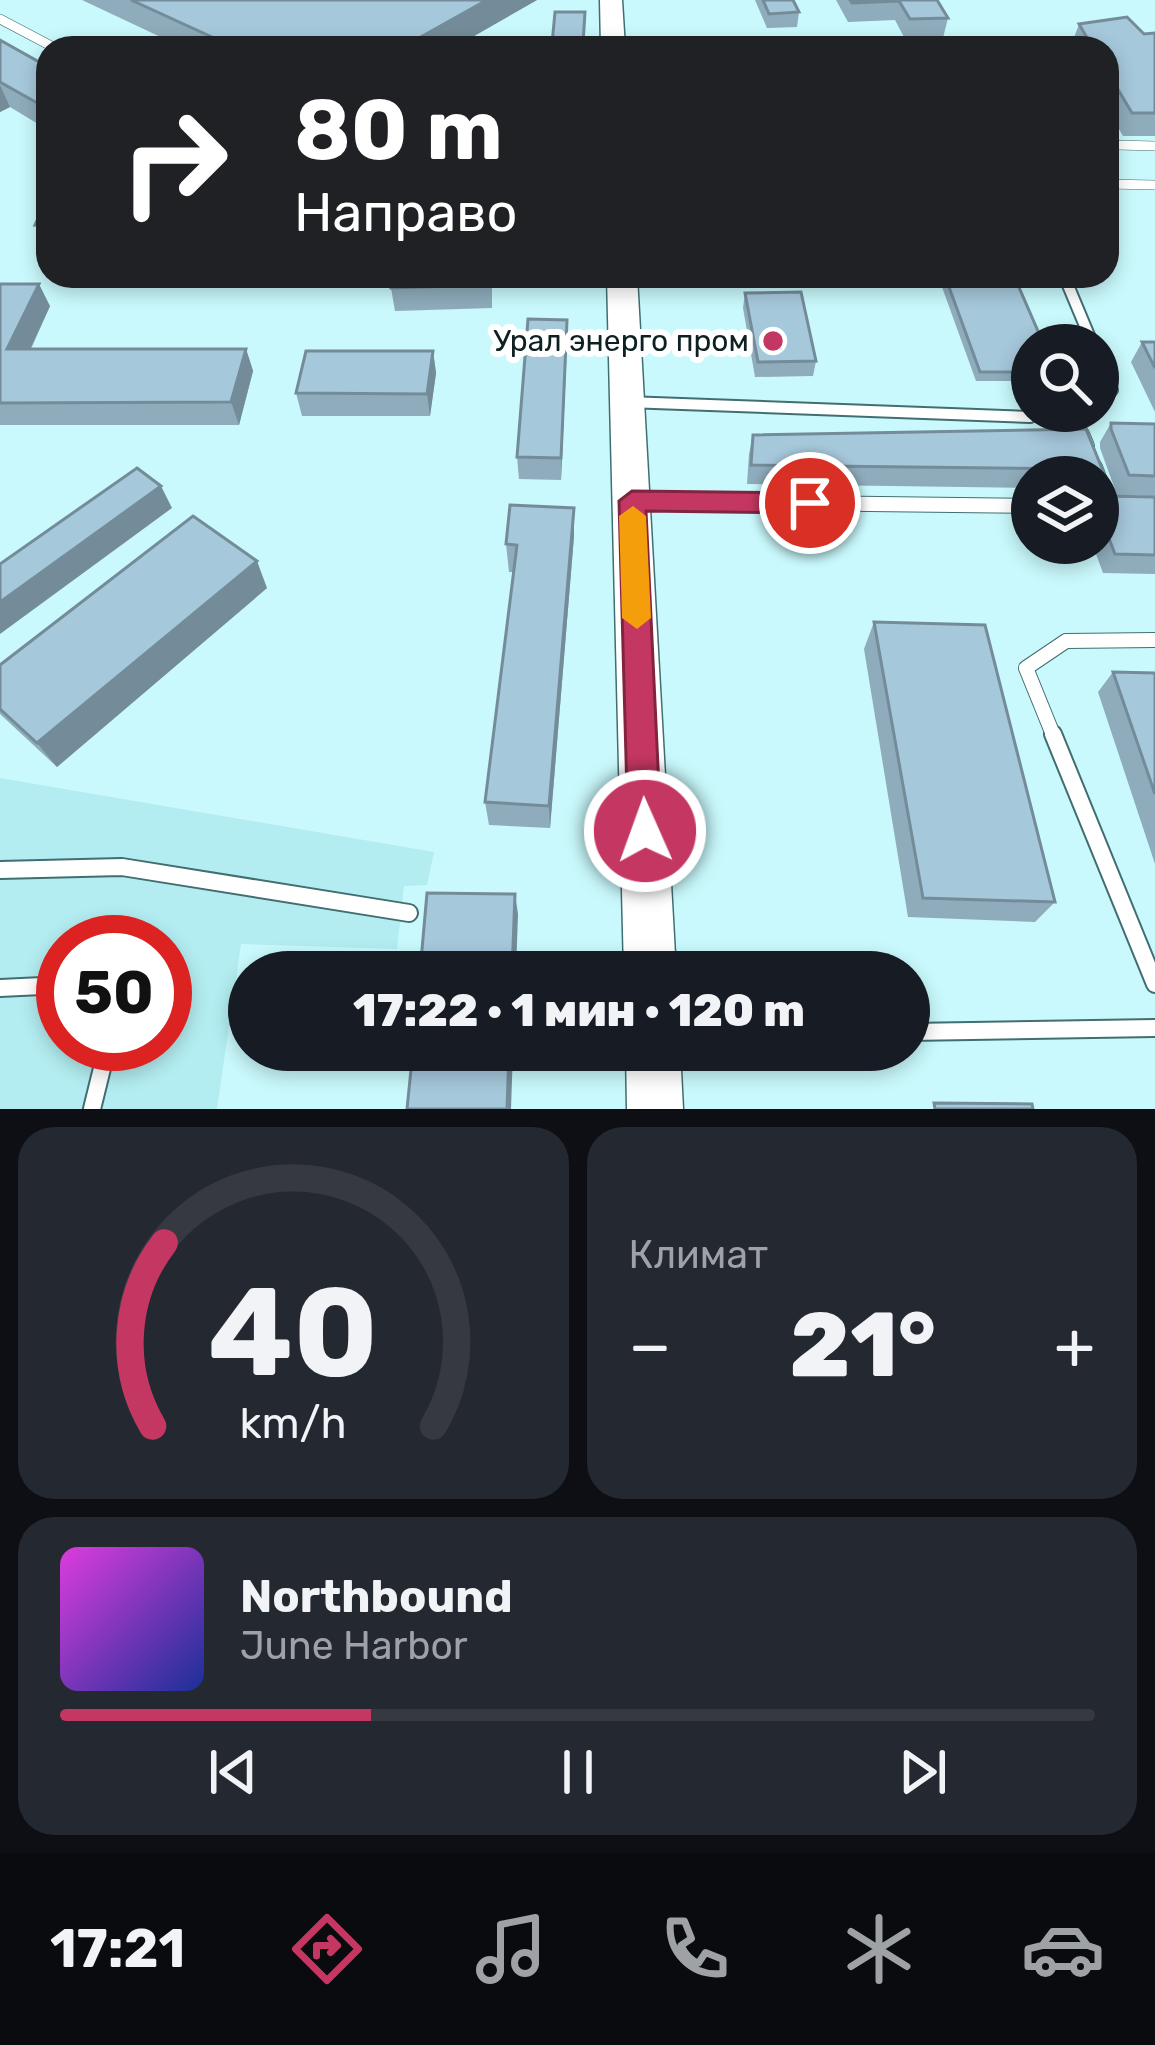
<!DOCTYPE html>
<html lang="ru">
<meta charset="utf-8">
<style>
:root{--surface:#171b24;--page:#242831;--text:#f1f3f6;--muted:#9ea1a6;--line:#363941;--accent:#c53763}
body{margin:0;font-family:Rubik,sans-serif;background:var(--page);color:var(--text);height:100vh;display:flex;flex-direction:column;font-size:45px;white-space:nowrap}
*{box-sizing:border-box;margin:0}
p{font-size:39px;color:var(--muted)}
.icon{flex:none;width:66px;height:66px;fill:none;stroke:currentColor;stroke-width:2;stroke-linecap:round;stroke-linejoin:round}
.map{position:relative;height:1109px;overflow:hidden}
.sheet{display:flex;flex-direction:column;gap:18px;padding:18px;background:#0d0f14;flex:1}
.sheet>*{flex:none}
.guide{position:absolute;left:36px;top:36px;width:1083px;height:252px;border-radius:36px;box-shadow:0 6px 18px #0003;background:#202124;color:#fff;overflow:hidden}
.tools{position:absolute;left:1011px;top:324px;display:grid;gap:24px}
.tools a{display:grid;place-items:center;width:108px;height:108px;border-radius:50%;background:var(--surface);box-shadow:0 6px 18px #0003;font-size:60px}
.speed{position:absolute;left:36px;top:915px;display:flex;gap:24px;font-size:60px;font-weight:700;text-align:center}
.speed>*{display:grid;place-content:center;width:156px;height:156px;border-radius:50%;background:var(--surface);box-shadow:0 6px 18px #0003;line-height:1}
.speed .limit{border:18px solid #d22;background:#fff;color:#111}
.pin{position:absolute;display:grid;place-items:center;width:102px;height:102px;color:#fff;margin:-51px;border:6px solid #fff;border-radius:50%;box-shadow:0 3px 12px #0007}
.me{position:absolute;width:132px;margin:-66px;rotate:358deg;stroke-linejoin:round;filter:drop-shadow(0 0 9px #0008)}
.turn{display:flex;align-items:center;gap:42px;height:252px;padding:0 60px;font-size:54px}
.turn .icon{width:156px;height:156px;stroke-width:2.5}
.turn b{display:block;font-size:84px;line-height:102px}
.big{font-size:90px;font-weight:800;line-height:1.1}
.sheet .card{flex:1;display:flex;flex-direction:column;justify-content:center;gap:18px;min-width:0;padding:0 42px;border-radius:36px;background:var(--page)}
.sheet .dial{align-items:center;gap:0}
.dial svg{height:312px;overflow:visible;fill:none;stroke:var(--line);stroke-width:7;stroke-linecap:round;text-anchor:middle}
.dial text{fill:var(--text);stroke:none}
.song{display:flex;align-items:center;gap:36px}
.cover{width:144px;height:144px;border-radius:18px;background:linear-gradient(135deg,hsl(300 70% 55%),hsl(230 70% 35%))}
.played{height:12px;border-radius:6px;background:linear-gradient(90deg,var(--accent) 30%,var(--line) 30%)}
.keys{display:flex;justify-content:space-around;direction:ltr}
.heat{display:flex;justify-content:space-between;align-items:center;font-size:66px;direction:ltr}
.sheet .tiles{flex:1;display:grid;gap:18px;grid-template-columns:1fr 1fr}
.card:last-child{grid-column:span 2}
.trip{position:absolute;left:228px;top:951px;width:702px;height:120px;border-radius:60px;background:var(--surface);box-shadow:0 6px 18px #0003;font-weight:800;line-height:120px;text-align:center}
.tabs{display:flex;height:192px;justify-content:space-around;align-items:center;background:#090b0e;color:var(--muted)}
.tabs .icon{width:84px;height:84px}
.tabs .active{color:var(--accent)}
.tabs b{font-size:54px;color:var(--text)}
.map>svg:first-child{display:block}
</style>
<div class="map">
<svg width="1155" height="1109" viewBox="0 0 1155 1109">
<rect width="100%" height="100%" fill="#c9f9fc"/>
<!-- built -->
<path fill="#b3edf1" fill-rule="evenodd" d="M0 778 434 852 427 885 404 886 397 949 241 944 217 1109H0ZM63 942H165V1044H63Z"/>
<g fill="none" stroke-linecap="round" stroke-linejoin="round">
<!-- lane-far3 casing -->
<g stroke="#416e71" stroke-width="10">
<g id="lane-far3">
<polyline points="0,19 55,48"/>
<polyline points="1107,132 1117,145 1155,146"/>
<polyline points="1107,184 1155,185"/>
</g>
</g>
<!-- lane-far2 casing -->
<g stroke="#416e71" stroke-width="14">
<g id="lane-far2">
<polyline points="1065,278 1093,345"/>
<polyline points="1098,357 1112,390 1098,405"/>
<polyline points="627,402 1030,417"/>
<polyline points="1083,437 1079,426 1093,411"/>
</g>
</g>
<!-- lane-far1 casing -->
<g stroke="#416e71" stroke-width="16">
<g id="lane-far1">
<polyline points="1082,434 1087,446"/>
<polyline points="1095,467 1110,507"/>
<polyline points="632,501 1032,506"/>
<polyline points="1054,737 1026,668 1066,641 1155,640"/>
</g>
</g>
<!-- lane casing -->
<g stroke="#416e71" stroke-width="20">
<g id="lane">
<polyline points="1053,734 1155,984"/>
<polyline points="0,870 122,867 409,913"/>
<polyline points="0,988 63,985"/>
<polyline points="909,1032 1155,1028"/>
<polyline points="92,1109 108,1044"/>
</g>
</g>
<!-- secondary casing -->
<g stroke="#416e71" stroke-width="3">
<g id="secondary">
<polygon points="600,0 622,0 625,48 601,48"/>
<polygon points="607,276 637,276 676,972 624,972"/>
<polygon points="626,1050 680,1050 683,1109 627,1109"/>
</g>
</g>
<!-- lane-far3 -->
<use href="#lane-far3" stroke="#fff" stroke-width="9"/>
<!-- lane-far2 -->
<use href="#lane-far2" stroke="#fff" stroke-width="10"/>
<!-- lane-far1 -->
<use href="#lane-far1" stroke="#fff" stroke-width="14"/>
<!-- lane -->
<use href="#lane" stroke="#fff" stroke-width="16"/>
<!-- secondary -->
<use href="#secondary" fill="#fff" fill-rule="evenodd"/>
</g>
<!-- wall -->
<g fill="#8facbc">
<polygon points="82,0 537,0 453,48 184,48"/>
<polygon points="755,0 793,0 799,12 797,27 767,28"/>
<polygon points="836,0 937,0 948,18 943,38 905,39 895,20 848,22"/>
<polygon points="555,12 585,12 584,48 552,48"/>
<polygon points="1079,24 1144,34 1155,33 1155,136 1123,136 1107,109 1107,48 1072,48 1071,46"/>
<polygon points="0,40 48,67 48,130 10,107 0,112"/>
<polygon points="48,196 48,240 43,240 35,225"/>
<polygon points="149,276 247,276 246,281 152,285"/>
<polygon points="492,276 492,308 395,311 391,288"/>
<polygon points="938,276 1014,276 1032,345 1032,381 976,381"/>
<polygon points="0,284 50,306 31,349 246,349 253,371 239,425 0,425"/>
<polygon points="745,293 816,361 813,376 755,377 743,308"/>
<polygon points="567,342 561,480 519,479 517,457"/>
<polygon points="1142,342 1155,342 1155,412 1131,362"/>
<polygon points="433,351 436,373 430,416 302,416 296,393"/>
<polygon points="1111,423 1155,424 1155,496 1117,495 1100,448 1100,442"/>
<polygon points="1086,429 1105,476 1099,487 1103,496 1155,497 1155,574 1103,573 1092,543 1098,543 1098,477 1032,477 1032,488 747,484 749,454 753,435"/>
<polygon points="574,536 550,828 489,825 485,802 513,572 509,572 506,544"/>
<polygon points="267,588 57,767 0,714 0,665"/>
<polygon points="874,622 1055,902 1035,922 908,917 864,649"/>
<polygon points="1113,672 1155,673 1155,864 1098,692"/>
</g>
<!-- shaded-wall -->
<g fill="#748c99">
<polygon points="487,0 537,0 453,48 401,48"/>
<polygon points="0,85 10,107 0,112"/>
<polygon points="39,284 50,306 20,371 7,349"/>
<polygon points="567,320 567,342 561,480 561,458"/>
<polygon points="246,349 253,371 239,425 231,402"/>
<polygon points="433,351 436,373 430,416 427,394"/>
<polygon points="161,486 172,508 0,634 0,602"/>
<polygon points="574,508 574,536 550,828 549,806"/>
<polygon points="257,561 267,588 57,767 37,743"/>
<polygon points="515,894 518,914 516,972 512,972"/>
<polygon points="509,1050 513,1050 511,1109 507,1109"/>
</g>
<!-- building -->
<g fill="#a6c8db" stroke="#748c99" stroke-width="3">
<polygon points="131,0 487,0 401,48 236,48"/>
<polygon points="763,0 793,0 799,12 769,14"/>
<polygon points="850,0 937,0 948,18 910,19 899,1 852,3"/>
<polygon points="555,12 585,12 583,44 552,44"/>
<polygon points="1127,17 1144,34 1155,33 1155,113 1132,113 1107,71 1107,48 1093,48 1079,24"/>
<polygon points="0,40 48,67 48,109 0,82"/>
<polygon points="48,196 48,224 35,225"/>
<polygon points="392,276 490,276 490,285 391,288"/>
<polygon points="945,276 1014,276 1044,345 1032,345 1032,372 980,372"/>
<polygon points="0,284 39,284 7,349 246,349 231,402 0,403"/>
<polygon points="801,292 816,361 758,362 745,293"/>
<polygon points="528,319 567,320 561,458 517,457"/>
<polygon points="1142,342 1155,342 1155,368"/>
<polygon points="306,351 433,351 427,394 296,393"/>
<polygon points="1111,423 1155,424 1155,476 1129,475 1111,429"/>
<polygon points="1086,429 1105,476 1098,486 1103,496 1155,497 1155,555 1115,554 1098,510 1098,477 1086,477 1083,469 751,465 753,435"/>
<polygon points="137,468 161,486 0,602 0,564"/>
<polygon points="510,505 574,508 549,806 485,802 517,545 506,544"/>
<polygon points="193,516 257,561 37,743 0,709 0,665"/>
<polygon points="874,622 985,625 1055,902 923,898"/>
<polygon points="1113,672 1155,673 1155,794"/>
<polygon points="427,893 515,894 512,972 420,972"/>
<polygon points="413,1050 509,1050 507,1109 407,1109"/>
<polygon points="934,1103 1032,1104 1033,1109 935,1109"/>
</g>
<!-- route -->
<polygon fill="#c53763" stroke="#802440" stroke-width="3" points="632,491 810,493 823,503 810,513 646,511 661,831 656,842 645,846 633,842 628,831 619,501"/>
<!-- slow -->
<polygon fill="#f59e0b" points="633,506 646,516 651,618 637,629 622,618 619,516"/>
<!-- markers -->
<circle fill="#c53763" stroke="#fff" stroke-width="4.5" cx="773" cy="341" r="12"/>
<g text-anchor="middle" stroke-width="12" stroke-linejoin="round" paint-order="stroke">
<!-- poi labels -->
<g font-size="30" fill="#0e2022" stroke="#fff" text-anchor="end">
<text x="749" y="351">Урал энерго пром</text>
</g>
</g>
</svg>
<div class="tools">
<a><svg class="icon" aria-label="search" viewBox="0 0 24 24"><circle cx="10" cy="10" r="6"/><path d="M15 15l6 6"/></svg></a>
<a><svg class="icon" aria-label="layers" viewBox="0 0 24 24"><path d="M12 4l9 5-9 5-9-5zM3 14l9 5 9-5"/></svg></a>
</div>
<div class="speed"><div class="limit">50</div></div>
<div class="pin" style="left:810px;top:503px;background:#d93025"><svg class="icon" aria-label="arrive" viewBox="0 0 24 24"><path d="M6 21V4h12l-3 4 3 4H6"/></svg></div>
<svg class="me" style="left:645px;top:831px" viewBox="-20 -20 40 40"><circle r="17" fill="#c53763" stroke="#fff" stroke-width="3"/><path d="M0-11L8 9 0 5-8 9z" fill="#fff"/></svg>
<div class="trip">17:22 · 1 мин · 120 m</div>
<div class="guide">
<div class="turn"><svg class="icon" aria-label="right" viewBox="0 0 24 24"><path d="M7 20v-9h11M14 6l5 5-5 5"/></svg><div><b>80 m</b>Направо</div></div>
</div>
</div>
<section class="sheet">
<div class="tiles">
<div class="card dial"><svg viewBox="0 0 100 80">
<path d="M14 69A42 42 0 1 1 86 69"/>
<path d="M14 69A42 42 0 0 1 17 22" stroke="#c53763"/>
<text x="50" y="56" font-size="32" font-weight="700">40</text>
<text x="50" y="72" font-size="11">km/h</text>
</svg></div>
<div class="card"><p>Климат</p>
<div class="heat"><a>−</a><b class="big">21°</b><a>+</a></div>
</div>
<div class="card">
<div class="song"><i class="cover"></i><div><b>Northbound</b><p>June Harbor</p></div></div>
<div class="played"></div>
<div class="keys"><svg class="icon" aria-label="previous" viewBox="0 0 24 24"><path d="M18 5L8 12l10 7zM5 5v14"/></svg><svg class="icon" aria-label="pause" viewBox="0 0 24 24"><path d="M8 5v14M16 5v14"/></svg><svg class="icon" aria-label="next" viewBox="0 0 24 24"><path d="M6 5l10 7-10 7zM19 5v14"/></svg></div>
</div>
</div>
</section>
<nav class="tabs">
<b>17:21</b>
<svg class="icon active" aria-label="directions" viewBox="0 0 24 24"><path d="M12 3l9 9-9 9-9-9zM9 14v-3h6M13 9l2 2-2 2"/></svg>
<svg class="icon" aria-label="music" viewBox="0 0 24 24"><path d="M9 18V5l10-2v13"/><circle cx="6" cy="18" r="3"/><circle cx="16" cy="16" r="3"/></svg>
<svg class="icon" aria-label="phone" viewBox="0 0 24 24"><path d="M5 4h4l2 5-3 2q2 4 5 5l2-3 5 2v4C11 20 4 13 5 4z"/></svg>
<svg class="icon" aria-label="climate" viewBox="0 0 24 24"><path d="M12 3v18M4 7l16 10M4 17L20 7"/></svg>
<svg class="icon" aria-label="car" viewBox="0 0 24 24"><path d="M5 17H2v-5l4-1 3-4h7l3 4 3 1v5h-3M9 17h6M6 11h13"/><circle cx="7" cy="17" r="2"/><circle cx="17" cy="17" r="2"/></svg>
</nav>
